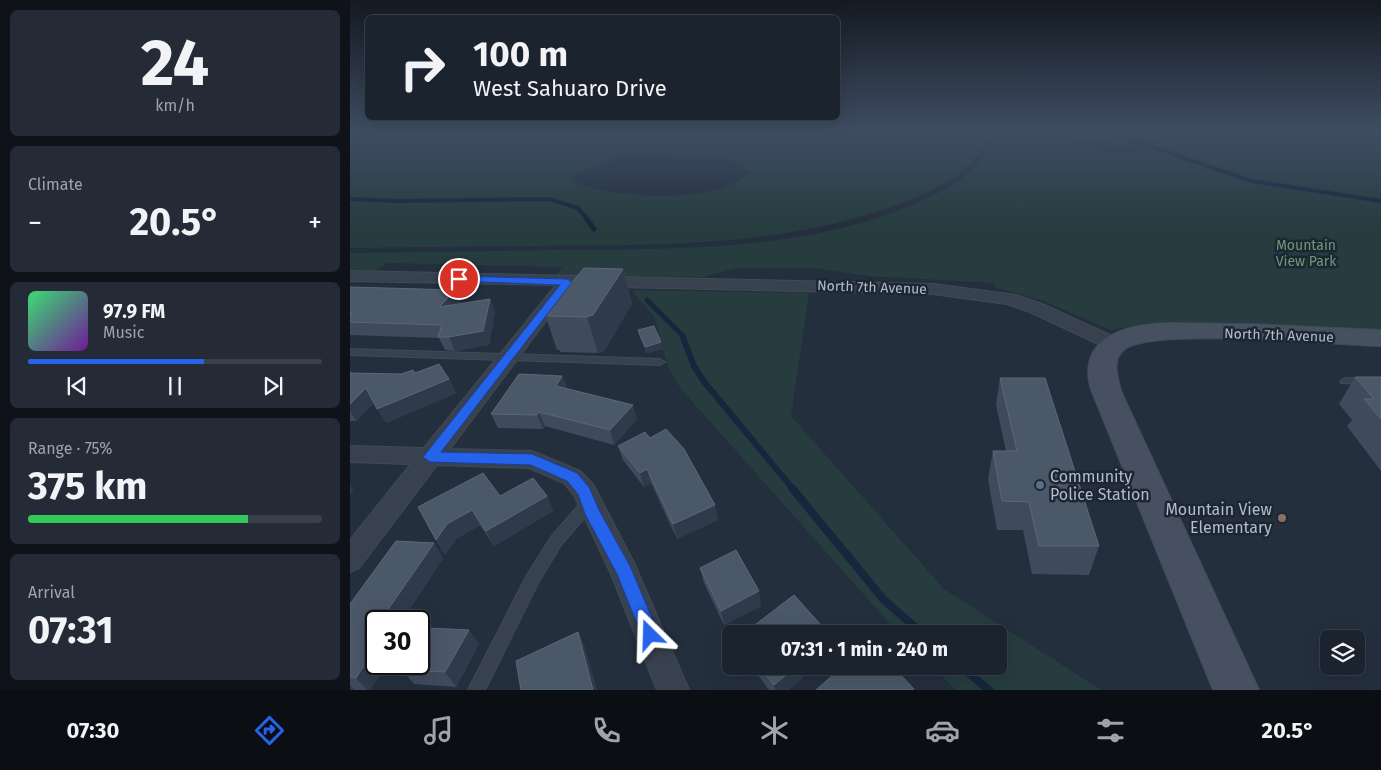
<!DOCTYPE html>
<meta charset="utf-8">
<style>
:root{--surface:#1b232e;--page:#242b36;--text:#f1f3f6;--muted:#a0a4aa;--line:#39404a;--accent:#2563eb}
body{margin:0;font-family:"Fira Sans",sans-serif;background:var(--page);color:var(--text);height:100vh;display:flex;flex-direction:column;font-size:19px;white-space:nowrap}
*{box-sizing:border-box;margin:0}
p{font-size:16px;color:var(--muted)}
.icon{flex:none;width:28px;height:28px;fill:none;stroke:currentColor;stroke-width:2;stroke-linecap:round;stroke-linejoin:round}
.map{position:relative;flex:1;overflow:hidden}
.panel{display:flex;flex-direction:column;gap:10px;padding:10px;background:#0f1319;width:350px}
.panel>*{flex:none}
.top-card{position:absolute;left:15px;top:15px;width:475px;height:105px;border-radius:8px;box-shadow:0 5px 20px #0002,0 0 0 1px var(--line);background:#1b232e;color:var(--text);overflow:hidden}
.tools{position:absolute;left:970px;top:630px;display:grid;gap:10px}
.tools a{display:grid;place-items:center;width:45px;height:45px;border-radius:8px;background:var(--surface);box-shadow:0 5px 20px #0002,0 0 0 1px var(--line);font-size:25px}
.speed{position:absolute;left:15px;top:610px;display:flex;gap:10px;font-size:25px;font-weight:700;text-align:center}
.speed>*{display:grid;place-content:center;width:65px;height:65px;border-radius:50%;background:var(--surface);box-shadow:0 5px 20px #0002,0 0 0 1px var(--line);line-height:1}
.speed .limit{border:2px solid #111;border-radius:8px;background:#fff;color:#111}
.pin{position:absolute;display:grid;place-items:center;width:42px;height:42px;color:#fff;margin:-21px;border:2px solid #fff;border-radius:50%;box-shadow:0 1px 5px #0007}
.me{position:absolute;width:55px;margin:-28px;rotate:338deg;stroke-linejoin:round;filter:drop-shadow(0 0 4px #0008)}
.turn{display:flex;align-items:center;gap:18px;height:105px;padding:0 25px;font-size:22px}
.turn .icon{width:65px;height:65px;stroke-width:2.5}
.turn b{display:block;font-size:35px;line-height:42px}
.big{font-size:38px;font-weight:700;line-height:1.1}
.panel .widget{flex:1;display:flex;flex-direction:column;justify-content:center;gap:8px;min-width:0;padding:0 18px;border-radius:8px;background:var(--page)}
.panel .dial{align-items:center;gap:0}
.dial b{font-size:65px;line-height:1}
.song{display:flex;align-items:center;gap:15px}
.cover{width:60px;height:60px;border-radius:8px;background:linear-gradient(135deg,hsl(140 70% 55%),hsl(280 70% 35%))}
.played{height:5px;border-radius:2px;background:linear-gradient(90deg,var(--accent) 60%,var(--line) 60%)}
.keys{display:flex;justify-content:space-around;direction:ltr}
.heat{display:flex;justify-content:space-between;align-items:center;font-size:28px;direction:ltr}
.charge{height:8px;border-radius:4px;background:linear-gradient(90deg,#34c759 75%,var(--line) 0)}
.trip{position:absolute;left:372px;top:625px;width:285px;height:50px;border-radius:8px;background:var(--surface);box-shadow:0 5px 20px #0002,0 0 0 1px var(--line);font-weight:700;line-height:50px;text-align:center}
.menu{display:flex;height:80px;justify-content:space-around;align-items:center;background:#0b0e12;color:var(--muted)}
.menu .icon{width:35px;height:35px}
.menu .active{color:var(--accent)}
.menu b{font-size:22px;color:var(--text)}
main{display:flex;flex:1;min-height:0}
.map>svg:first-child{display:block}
</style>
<main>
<section class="panel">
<div class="widget dial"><b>24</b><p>km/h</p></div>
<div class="widget"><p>Climate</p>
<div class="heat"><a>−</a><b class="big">20.5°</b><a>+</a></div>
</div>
<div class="widget">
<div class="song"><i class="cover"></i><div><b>97.9 FM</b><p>Music</p></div></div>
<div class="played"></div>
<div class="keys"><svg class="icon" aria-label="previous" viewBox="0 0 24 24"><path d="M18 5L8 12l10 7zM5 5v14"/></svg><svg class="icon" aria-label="pause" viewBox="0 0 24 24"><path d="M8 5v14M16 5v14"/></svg><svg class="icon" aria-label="next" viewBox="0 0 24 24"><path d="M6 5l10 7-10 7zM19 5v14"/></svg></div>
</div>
<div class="widget"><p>Range · 75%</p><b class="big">375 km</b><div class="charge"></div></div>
<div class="widget"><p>Arrival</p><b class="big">07:31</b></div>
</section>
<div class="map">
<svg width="1031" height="690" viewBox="0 0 1031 690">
<rect width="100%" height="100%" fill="#242f3e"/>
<!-- green -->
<g fill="#263c3f" fill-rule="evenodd">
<path d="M0 130H583L634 136 637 139C622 173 585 190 552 203 434 248 306 245 182 246 121 247 61 247 0 248ZM288 152C301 152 311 157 323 158 357 163 369 147 401 172 385 185 365 192 344 194 317 198 241 196 220 178L265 158Z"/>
<path d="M672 130C698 130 718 143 742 150 763 156 792 152 812 147V143L791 130H1031V330L800 323 761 330 691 300 644 287V283L517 276 465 268H388L352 277 206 275 212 267 37 263 20 273H0V265L2 263 0 262V253C68 252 136 251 204 250 321 249 446 252 557 207 578 198 603 188 620 172 630 162 637 152 645 140L651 139Z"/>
<polygon points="281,290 459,293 441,416 594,589 751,690 606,690 582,666 649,666 649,634 549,634 331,389 318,367 304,316"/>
</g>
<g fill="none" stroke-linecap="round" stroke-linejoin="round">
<!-- stream-far3 -->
<g stroke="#17263c" stroke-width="4">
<polyline points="751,130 902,181 1031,201"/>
<polyline points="0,199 48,201 199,199 228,208 237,219"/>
</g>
<!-- stream-far2 -->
<g stroke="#17263c" stroke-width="5">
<polyline points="236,218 244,229"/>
<polyline points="297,300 333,336"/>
</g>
<!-- stream-far1 -->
<polyline stroke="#17263c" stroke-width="6" points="332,335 344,366 355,383 443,489"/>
<!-- stream -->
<g stroke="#17263c" stroke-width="8">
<polyline points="442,488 534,600 573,634"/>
<polyline points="610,666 639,690"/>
</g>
<!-- lane casing -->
<g stroke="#414a57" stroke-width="2">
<g id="lane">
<polygon points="0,349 310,359 315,362 310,365 0,355"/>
<polygon points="995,378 1031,379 1031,385 991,383 990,381"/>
<polygon points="239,498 244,499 246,503 244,507 211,545 187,585 135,690 118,690 177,575 201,537 234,499"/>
</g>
</g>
<!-- street casing -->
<g stroke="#414a57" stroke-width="2">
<polygon id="street" points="0,271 583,284 666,295 692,304 771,340 773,344 771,348 757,348 680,312 657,304 583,294 222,286 100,449 182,451 230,471 243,484 284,563 339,690 307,690 261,574 224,495 214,483 179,468 87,465 9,568 0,572 0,540 61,464 0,462 0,446 74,448 206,285 0,281"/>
</g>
<!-- secondary casing -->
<g stroke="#414a57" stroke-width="2">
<path id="secondary" d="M819 323 898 324 1031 330V346C987 345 800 327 774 350 761 360 768 380 772 393L909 690H863L740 387C728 335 779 324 819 323Z"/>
</g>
<!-- lane -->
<use href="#lane" fill="#38414e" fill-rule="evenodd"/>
<!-- street -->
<use href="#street" fill="#38414e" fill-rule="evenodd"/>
<!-- secondary -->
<use href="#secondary" fill="#465061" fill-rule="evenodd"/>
</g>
<!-- wall -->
<g fill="#3f4b5c">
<polygon points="273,269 282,304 254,351 248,353 210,352 210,350 207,350 195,314"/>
<polygon points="0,287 112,303 140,299 145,312 139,345 105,351 95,350 89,338 0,335"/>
<polygon points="288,330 311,342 313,349 297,353 290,337"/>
<polygon points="0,370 2,373 51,374 65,373 99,379 106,393 36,423 24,403 6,421 0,421"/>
<polygon points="212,376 217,389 287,419 264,445 195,426 193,429 148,428 141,414"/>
<polygon points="1005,377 1031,377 1031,471 997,426 1002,420 989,404"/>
<polygon points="650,378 749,546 739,575 682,574 673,530 647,530 638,479 643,451 656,451 646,405"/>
<polygon points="268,446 368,520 327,539 301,483 294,487 273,460"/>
<polygon points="150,496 197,496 203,511 144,546 130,525 106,539 95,555 86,540"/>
<polygon points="93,558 52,621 26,621 26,664 37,664 20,690 0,690 0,604"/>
<polygon points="350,568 411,606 374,625 354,583"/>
<polygon points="129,644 106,687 64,684 52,670"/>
<polygon points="401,666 466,666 438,690 419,690"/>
</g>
<!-- shaded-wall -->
<g fill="#2f3b4b">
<polygon points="273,269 282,304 254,351 248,353 237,317"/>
<polygon points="106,290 112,303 89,307"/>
<polygon points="140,299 145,312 139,345 105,351 99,337"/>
<polygon points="311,342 313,349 297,353 295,347"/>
<polygon points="212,376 218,390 206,386"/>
<polygon points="99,379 106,393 36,423 27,409"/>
<polygon points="16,388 25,402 6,421 0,411 0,404"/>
<polygon points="283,405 287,419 264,445 260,430"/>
<polygon points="189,412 195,426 193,429 187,415"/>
<polygon points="297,469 301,483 294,487 290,473"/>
<polygon points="0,485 4,491 0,495"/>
<polygon points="197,496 203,511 144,546 136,531"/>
<polygon points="365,505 368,520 327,539 323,524"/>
<polygon points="122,510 130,525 106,539 95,555 86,540 97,524"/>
<polygon points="84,543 93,558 52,621 30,621"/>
<polygon points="409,591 411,606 374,625 371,611"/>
<polygon points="119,630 129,644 106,687 95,672"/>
<polygon points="228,632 235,647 247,690 243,690"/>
<polygon points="26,647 26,664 37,664 20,690 17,690 6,678"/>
<polygon points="447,666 466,666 438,690 425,690 424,685"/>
<polygon points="0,685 5,690 0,690"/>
</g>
<!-- building -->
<g fill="#4b5868" stroke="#5c6777">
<polygon points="234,268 273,269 243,315 237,317 198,316 199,314 195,314"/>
<polygon points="0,287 106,290 89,307 140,299 133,331 99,337 88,337 92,325 0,322 0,314 2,313 0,313"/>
<polygon points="304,326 311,342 295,347 288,330"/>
<polygon points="89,364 99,379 27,409 16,388 0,404 0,373 51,374 63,370 65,373"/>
<polygon points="169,374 212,376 206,386 283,405 260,430 189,412 187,415 141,414"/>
<polygon points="1005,377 1031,377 1031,419 1014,399 1024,399"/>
<polygon points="650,378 695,378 749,546 689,546 679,502 652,501 643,451 667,451"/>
<polygon points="316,429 334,449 365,505 323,524 297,469 290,473 268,446 295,432 300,438"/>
<polygon points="133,473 150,496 183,478 197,496 136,531 122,510 97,524 86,540 68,507"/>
<polygon points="46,541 84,543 30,621 26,621 26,647 6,678 0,677 0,604"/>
<polygon points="386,550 409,591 371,611 350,568"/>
<polygon points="444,595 479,634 393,634"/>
<polygon points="78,628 119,630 95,672 52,670 56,664 69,664 69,643"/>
<polygon points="228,632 243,690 171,690 166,661"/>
<polygon points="409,666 447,666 424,685"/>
<polygon points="493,666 542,666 564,689 563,690 466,690"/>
</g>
<!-- sky -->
<linearGradient id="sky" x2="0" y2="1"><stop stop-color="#141a22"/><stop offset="0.58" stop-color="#3f4d63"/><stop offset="1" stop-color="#3f4d63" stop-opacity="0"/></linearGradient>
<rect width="1031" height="226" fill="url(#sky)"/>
<!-- route -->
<polygon fill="#2563eb" stroke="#184099" points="109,276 217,279 222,282 91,452 182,454 227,473 239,487 250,512 280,566 309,635 307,641 300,644 294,641 267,574 235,514 228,494 217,481 181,465 80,462 73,457 210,285 106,281 104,279"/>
<!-- markers -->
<circle fill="#5c6f8a" stroke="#1d2633" stroke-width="2" cx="690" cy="485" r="5"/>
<circle fill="#8d6e63" stroke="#1d2633" stroke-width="2" cx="932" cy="518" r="5"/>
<g text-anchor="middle" stroke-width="5" stroke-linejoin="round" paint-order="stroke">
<!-- park labels -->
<g font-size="14" fill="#6b9a76" stroke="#1d2633">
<text x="956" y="250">Mountain<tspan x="956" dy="16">View Park</tspan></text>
</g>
<!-- street labels -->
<g font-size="14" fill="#b4bcc9" stroke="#1d2633">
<text transform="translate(522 287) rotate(2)" y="5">North 7th Avenue</text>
<text transform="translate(929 335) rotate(2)" y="5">North 7th Avenue</text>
</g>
<!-- near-poi labels -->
<g font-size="16" fill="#b4bcc9" stroke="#1d2633" text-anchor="start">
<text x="700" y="482">Community<tspan x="700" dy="18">Police Station</tspan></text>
<text x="922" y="515" text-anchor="end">Mountain View<tspan x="922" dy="18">Elementary</tspan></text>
</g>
</g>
</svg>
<div class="tools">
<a><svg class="icon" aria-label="layers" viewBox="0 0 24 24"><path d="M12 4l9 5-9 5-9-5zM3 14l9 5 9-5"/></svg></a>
</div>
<div class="speed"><div class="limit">30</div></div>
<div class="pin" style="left:109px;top:279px;background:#d93025"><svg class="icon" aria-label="arrive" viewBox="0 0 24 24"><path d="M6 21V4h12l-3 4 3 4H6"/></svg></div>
<svg class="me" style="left:300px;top:635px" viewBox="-20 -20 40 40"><path d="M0-17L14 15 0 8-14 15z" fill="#2563eb" stroke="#fff" stroke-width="4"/></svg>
<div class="trip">07:31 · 1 min · 240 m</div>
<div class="top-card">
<div class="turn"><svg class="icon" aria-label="right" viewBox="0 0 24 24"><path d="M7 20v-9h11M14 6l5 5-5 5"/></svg><div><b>100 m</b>West Sahuaro Drive</div></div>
</div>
</div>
</main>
<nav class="menu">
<b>07:30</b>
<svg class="icon active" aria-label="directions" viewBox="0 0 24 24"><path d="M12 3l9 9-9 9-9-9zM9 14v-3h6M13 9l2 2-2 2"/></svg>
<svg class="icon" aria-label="music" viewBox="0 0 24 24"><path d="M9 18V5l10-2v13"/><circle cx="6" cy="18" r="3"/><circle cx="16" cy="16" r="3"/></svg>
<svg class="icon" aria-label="phone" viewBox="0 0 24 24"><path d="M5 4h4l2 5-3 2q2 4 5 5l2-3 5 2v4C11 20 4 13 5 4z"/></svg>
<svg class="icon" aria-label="climate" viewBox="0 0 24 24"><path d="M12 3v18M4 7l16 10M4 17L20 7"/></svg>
<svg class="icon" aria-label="car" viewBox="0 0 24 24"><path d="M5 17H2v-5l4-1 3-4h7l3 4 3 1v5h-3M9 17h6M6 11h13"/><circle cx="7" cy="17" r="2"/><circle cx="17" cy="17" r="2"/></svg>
<svg class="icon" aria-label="filters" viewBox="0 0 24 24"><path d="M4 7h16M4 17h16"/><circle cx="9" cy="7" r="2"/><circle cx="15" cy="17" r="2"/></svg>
<b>20.5°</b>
</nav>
